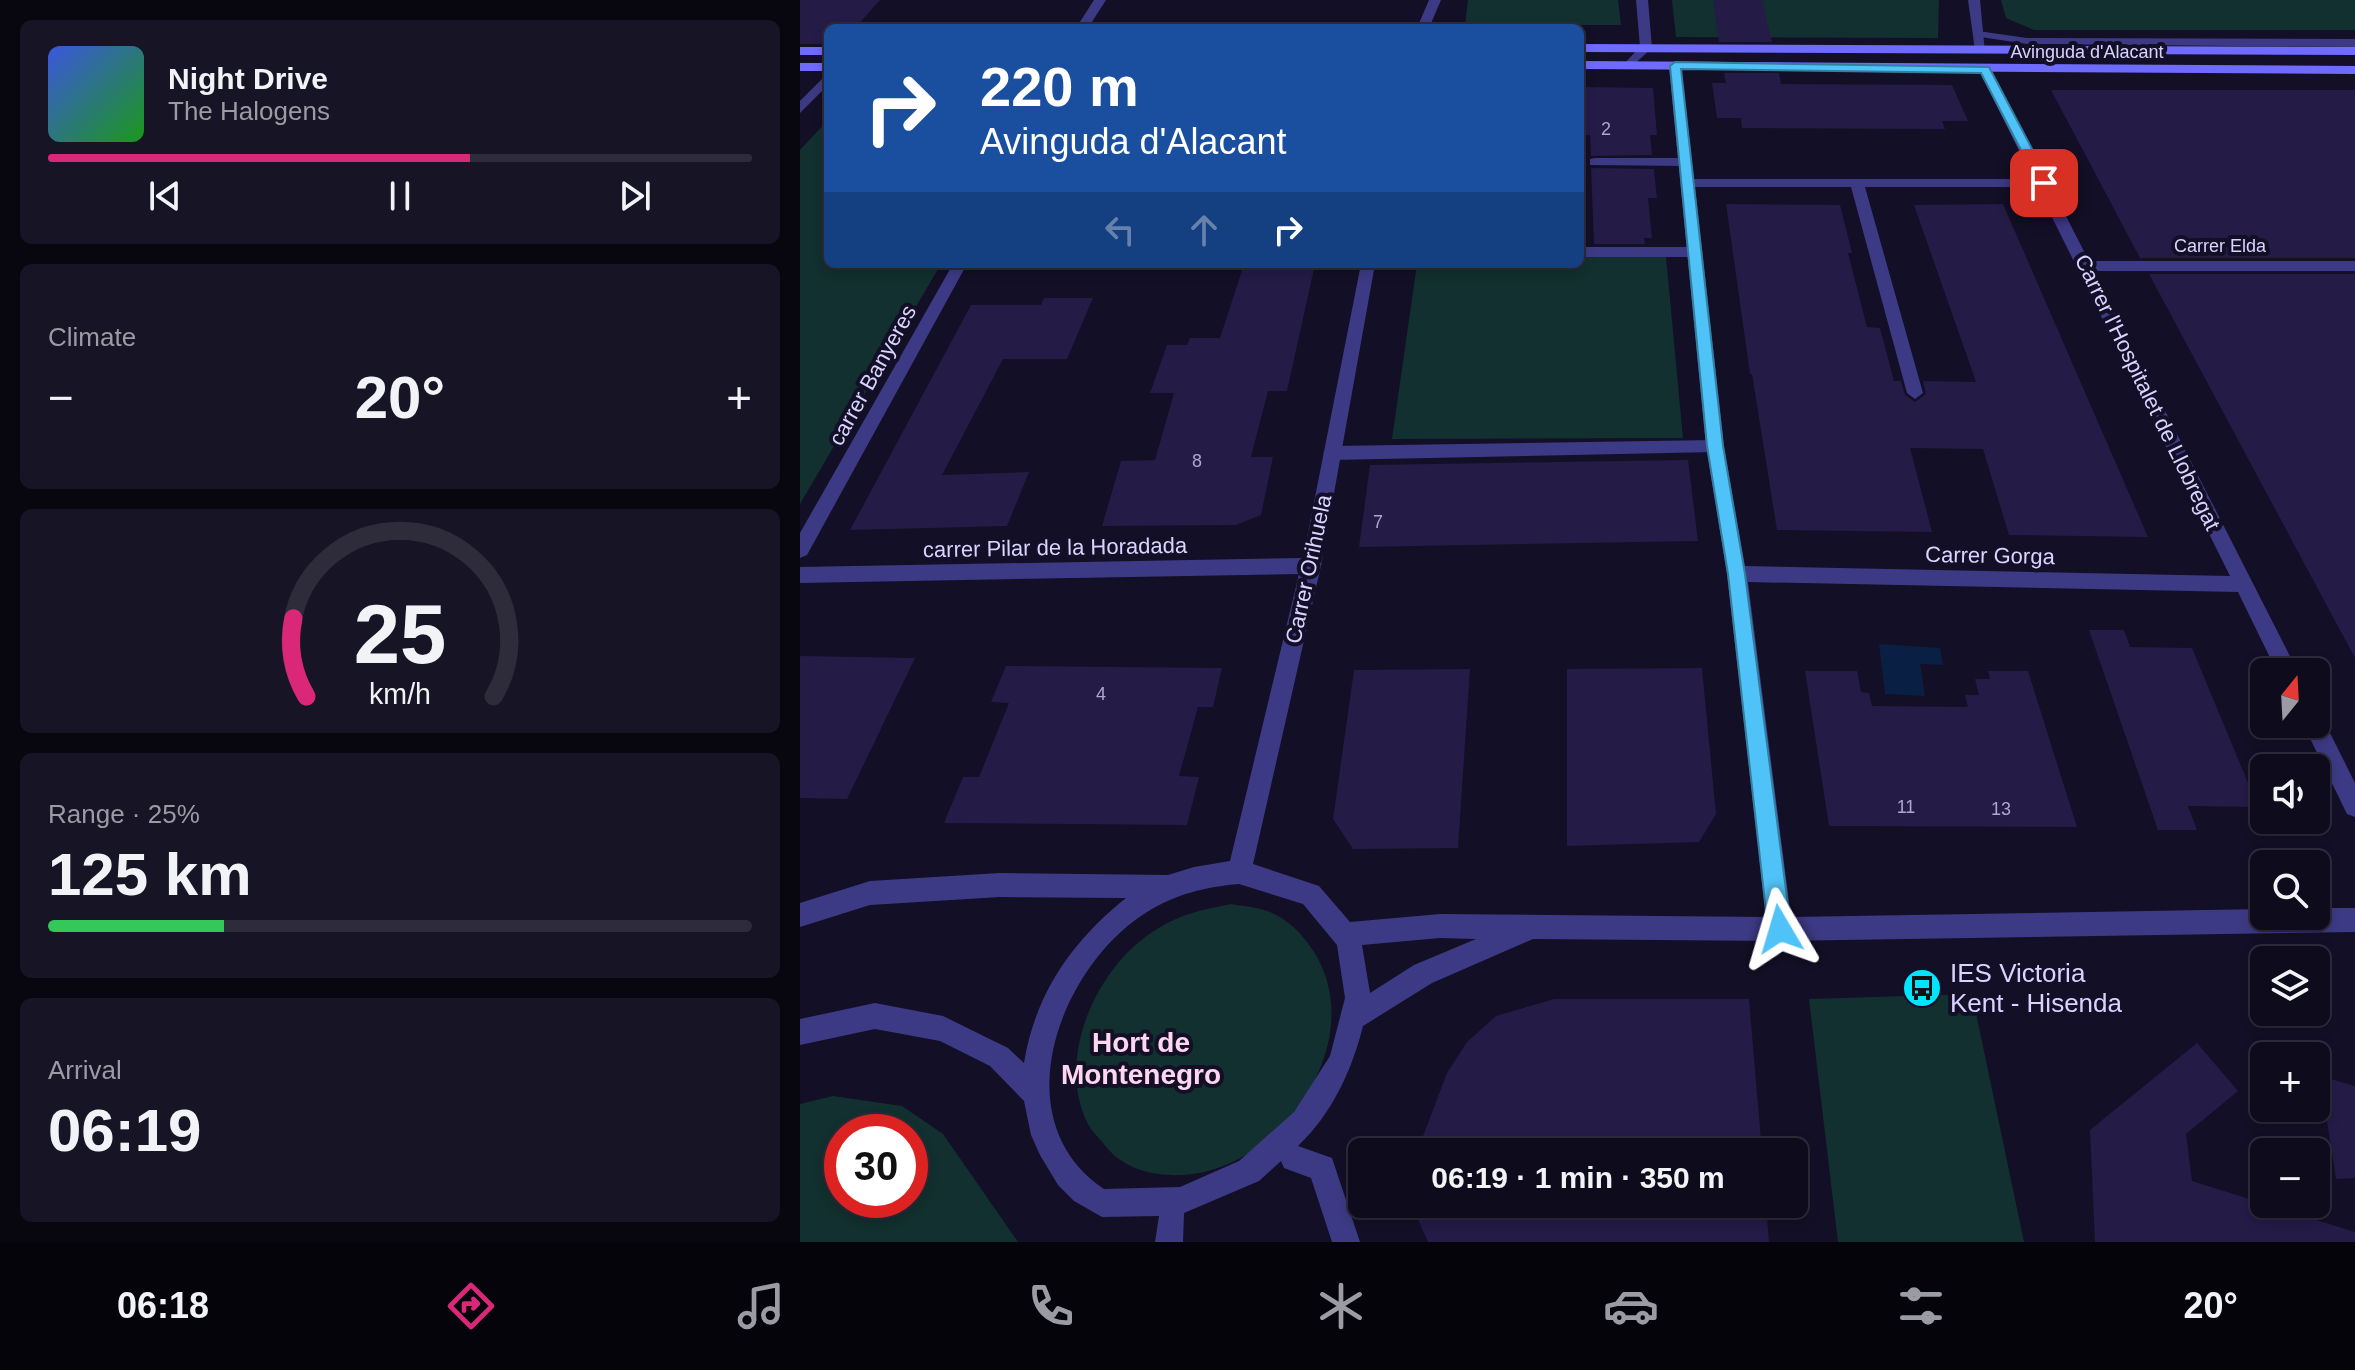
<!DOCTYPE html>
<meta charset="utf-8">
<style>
:root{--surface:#0e0b1c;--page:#171425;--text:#f1f3f6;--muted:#9b9ba3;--line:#2e2b3b;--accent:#db2777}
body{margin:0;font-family:Arial,sans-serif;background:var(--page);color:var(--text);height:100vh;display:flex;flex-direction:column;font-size:30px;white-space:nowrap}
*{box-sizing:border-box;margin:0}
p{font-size:26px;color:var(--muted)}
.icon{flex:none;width:44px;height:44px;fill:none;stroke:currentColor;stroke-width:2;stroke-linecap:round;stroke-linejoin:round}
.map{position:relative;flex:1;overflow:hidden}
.sheet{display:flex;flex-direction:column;gap:20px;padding:20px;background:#08060f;width:800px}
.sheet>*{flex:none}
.top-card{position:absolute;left:24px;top:24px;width:760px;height:244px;border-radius:12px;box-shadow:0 4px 12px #0003,0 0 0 2px var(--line);background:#1a4fa0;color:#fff;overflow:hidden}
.needle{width:52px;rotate:18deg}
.tools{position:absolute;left:1450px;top:658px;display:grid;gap:16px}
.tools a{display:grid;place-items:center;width:80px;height:80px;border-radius:12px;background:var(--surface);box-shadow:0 4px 12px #0003,0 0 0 2px var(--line);font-size:40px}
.speed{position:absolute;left:24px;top:1114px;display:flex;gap:16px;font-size:40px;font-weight:700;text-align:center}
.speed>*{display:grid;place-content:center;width:104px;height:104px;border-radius:50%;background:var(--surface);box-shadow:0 4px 12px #0003,0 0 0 2px var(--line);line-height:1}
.speed .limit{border:12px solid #d22;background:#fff;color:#111}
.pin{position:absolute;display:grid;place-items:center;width:68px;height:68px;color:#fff;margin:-34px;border-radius:16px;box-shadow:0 4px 12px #0006}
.me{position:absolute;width:88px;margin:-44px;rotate:353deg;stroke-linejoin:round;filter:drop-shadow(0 0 6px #0008)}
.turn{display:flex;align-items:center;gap:28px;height:168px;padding:0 24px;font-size:36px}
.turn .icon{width:104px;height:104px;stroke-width:2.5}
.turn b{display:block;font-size:56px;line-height:68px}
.lanes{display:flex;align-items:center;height:76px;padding:0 24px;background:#0003;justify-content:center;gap:40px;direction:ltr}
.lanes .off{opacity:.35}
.big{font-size:60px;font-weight:700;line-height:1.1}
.sheet .card{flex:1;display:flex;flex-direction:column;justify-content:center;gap:12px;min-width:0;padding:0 28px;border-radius:12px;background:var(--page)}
.sheet .dial{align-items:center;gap:0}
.dial svg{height:208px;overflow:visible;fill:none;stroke:var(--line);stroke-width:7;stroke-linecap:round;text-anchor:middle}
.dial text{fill:var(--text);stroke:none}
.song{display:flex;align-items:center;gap:24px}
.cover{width:96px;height:96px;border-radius:12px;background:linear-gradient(135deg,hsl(230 70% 55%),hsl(120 70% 35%))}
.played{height:8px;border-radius:4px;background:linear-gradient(90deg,var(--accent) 60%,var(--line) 60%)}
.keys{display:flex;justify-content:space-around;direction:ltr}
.heat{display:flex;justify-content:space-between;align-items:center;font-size:44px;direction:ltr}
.charge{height:12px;border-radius:6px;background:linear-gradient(90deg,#34c759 25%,var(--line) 0)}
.trip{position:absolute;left:548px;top:1138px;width:460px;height:80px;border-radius:12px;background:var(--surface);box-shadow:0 4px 12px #0003,0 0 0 2px var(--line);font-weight:700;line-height:80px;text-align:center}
.tabs{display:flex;height:128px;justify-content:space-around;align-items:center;background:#06040b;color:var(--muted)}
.tabs .icon{width:56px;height:56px}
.tabs .active{color:var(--accent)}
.tabs b{font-size:36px;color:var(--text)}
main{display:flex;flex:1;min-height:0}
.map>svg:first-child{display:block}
</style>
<main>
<section class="sheet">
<div class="card">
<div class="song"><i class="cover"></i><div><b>Night Drive</b><p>The Halogens</p></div></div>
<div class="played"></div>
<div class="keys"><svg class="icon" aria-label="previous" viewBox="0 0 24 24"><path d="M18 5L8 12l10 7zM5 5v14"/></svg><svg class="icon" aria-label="pause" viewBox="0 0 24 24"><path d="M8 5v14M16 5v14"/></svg><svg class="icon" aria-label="next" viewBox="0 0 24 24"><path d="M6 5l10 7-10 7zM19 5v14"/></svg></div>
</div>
<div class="card"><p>Climate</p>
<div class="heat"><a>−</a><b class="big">20°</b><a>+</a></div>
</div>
<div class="card dial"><svg viewBox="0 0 100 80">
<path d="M14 69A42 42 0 1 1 86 69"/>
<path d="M14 69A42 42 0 0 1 9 39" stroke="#db2777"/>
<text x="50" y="56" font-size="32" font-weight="700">25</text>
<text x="50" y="72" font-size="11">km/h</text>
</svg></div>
<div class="card"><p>Range · 25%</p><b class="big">125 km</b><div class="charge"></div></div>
<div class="card"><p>Arrival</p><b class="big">06:19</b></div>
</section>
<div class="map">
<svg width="1555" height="1242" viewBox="0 0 1555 1242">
<rect width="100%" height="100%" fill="#130f26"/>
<!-- green -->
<g fill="#12302f" fill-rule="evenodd">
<polygon points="668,0 818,0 821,25 665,25"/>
<polygon points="872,0 1139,0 1138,38 876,37"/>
<polygon points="1201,0 1555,0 1555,30 1234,30 1206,18"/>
<polygon points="28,120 28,264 141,264 0,504 0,150"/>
<polygon points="780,257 866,257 883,438 592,439 617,264 780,264"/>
<path d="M431 904C443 906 456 907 467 911 486 917 501 933 512 949 575 1042 474 1181 370 1175 344 1174 319 1165 303 1143 298 1137 291 1130 288 1124 254 1058 298 964 357 929 381 914 404 909 431 904Z"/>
<polygon points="1172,994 1224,1242 1038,1242 1009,999"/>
<path d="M33 1096 102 1106 143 1134 218 1242H0V1104ZM42 1132H110V1200H42Z"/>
</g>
<!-- water -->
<polygon fill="#0a1f44" points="1079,644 1140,648 1143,665 1120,664 1125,696 1085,694"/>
<!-- building -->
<g fill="#241b47">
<polygon points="0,0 80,0 55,28 28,28 28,44 0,44"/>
<polygon points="913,0 962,0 972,42 919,42"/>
<polygon points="924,73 979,73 981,84 1152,85 1168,121 1142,121 1145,129 942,128 941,118 917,118 912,83 926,83"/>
<polygon points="780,87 853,88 857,135 850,135 852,155 791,156 790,135 780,135"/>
<polygon points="1251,90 1555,90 1555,258 1340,258"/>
<polygon points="791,168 854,169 857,198 848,198 852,238 844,238 845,244 794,244"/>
<polygon points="926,204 1040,205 1052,253 1048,253 1067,327 1080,328 1094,381 1101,381 1105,395 1115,402 1126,394 1123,381 1176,382 1114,205 1203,204 1348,537 1209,535 1183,449 1110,448 1132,532 977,530 952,374 950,374"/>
<polygon points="444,264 515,264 487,391 468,391 451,457 473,457 461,515 436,525 302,526 321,461 355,460 374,393 350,393 367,345 387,345 390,338 420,338"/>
<polygon points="1555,274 1555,658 1349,274"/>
<polygon points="244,298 293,298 267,359 203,359 142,475 229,472 207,526 50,530 171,305 241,305"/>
<polygon points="888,460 898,541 559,547 570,465"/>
<polygon points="1289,630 1324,630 1330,647 1392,648 1458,807 1388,806 1397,830 1358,830"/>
<polygon points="0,656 115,658 47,799 0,798"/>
<polygon points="206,666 422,668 413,707 398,707 379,776 399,777 387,825 144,823 163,777 179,777 209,703 191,702"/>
<polygon points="902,668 916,814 899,842 767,846 767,669"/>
<polygon points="670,669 658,848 553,849 533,819 554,670"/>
<polygon points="1005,671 1057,671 1061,692 1069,693 1072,706 1168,707 1165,695 1179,695 1175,679 1190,679 1188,671 1228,671 1277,827 1029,826"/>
<polygon points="754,999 949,999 962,1152 617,1152 647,1073 667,1042 696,1016"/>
<polygon points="1397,1043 1438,1091 1386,1134 1392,1181 1555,1232 1555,1242 1295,1242 1290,1130"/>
<polygon points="1520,1076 1555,1086 1555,1178 1536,1179"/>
<polygon points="611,1204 966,1204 969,1242 628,1242"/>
</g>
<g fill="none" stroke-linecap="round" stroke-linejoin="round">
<!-- service -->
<g fill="#3d3a85" fill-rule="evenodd">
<polygon points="1178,31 1227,38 1555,39 1555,47 1227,44 1174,36 1174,32"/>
<polygon points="795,158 884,158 891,162 884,166 790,165 790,159"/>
</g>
<!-- pedestrian -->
<g fill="#3d3a85" fill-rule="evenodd">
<polygon points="780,247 896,247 903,252 896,257 780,257"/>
<polygon points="915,440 924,446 915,452 532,460 523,453 532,446"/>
</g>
<!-- minor -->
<g fill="#3d3a85" fill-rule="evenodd">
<polygon points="294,0 306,0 288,28 276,28"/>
<polygon points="629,0 641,0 629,28 617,28"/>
<polygon points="836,0 848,0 852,48 829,69 823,65 840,47"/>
<polygon points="1168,0 1180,0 1185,53 1175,50"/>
<path d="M875 62 881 66 894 179H1233L1179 70 1185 66 1191 70 1289 261H1555V271H1294L1498 672H1477L1438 592 948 582 991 917 1464 909V916H1516V908H1555V932L980 941 733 939 632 983 563 1026C552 1070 532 1114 498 1146L532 1158 560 1242H532L511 1178 484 1168 481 1161 459 1181 384 1213 383 1242H355L359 1216 302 1217 274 1201 258 1185 240 1155 231 1135 224 1101 190 1066 140 1041 75 1029 0 1045V1019L75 1003 143 1016 208 1048 224 1063C235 994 272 941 326 898L200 897 70 905 0 927V903L70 881 200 873 368 875 394 867 430 861 499 574 0 583V567L503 558 561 264H575L521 566 453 864 519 886 550 922 640 914 966 917 927 574 906 446 869 66ZM895 187H1051L1107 393 1115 399 1123 393 1065 187H1237L1430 576 945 566 924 446ZM439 884 503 904 537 945 545 998 530 1056 494 1112 439 1161 380 1187 304 1189C201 1120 260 966 347 912 376 894 405 887 439 884ZM640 938 676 939 614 965 570 993 562 945Z"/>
<polygon points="28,73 28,85 0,113 0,101"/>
<polygon points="153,264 167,264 7,555 0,558 0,533"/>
<polygon points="1516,715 1522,717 1555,783 1555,817 1547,814 1503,724 1516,724"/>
</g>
<!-- secondary -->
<g fill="#6f6bff" fill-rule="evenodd">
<polygon points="780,44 1555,47 1555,55 780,52"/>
<rect x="0" y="47" width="28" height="8"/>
<polygon points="780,61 1555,66 1555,74 780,69"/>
<rect x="0" y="63" width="28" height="8"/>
</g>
</g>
<!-- route -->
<polygon fill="#4fc3f7" stroke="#337fa1" stroke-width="2" points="875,62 1189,67 1250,183 1244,187 1238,183 1181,73 881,69 923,446 945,574 991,929 987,937 980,940 972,937 968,929 928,574 907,446 870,66"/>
<!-- icons -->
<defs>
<g id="bus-disc" transform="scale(2)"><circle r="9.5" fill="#00e5ff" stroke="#130f26"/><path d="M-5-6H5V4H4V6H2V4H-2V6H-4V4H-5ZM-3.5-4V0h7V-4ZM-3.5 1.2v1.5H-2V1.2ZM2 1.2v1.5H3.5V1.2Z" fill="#111"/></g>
</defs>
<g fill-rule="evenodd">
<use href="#bus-disc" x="1122" y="988"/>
</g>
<g text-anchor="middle" stroke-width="8" stroke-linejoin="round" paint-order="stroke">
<!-- far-street labels -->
<g font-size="18" fill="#d9d4ff" stroke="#130f26">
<text x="1287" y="58">Avinguda d'Alacant</text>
<text x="1420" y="252">Carrer Elda</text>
</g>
<!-- number labels -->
<g font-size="18" fill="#aca6d1">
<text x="806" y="135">2</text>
<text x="397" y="467">8</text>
<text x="578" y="528">7</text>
<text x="301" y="700">4</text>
<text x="1106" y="813">11</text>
<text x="1201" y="815">13</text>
</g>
<!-- street labels -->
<g font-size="22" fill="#d9d4ff" stroke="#130f26">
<text transform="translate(72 375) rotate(-61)" y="8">carrer Banyeres</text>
<text transform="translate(1348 392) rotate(64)" y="8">Carrer l'Hospitalet de Llobregat</text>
<text transform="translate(255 547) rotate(-1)" y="8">carrer Pilar de la Horadada</text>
<text transform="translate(1190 555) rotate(1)" y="8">Carrer Gorga</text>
<text transform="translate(508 569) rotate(-78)" y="8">Carrer Orihuela</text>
</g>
<!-- near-poi labels -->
<g font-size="26" fill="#d9d4ff" stroke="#130f26" text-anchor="start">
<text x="1150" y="982">IES Victoria<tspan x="1150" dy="30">Kent - Hisenda</tspan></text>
</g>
<!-- near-neighbourhood labels -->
<g font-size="28" font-weight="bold" fill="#ffd6f0" stroke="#130f26">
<text x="341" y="1052">Hort de<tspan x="341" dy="32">Montenegro</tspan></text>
</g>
</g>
</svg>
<div class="tools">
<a><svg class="needle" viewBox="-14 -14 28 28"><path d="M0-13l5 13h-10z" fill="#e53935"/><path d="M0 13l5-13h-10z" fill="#9b9ba3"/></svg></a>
<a><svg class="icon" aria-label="sound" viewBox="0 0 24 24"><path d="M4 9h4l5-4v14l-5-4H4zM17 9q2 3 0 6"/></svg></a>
<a><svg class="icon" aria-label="search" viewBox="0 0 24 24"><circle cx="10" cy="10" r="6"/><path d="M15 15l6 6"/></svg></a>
<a><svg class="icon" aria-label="layers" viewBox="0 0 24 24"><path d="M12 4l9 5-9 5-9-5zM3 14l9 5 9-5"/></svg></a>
<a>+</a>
<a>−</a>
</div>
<div class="speed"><div class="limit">30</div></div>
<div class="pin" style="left:1244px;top:183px;background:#d93025"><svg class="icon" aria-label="arrive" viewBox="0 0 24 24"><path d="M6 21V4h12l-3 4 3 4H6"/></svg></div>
<svg class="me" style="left:980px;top:929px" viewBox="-20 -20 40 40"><path d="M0-17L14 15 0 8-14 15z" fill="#4fc3f7" stroke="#fff" stroke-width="4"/></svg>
<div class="trip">06:19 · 1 min · 350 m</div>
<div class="top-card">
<div class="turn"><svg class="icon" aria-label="right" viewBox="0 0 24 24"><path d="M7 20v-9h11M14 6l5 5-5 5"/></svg><div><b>220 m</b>Avinguda d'Alacant</div></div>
<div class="lanes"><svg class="icon off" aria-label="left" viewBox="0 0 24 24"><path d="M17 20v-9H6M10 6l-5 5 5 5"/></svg><svg class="icon off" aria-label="ahead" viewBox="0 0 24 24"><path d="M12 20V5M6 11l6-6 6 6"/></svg><svg class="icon" aria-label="right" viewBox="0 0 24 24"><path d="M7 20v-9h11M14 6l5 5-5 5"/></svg></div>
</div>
</div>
</main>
<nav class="tabs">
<b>06:18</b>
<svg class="icon active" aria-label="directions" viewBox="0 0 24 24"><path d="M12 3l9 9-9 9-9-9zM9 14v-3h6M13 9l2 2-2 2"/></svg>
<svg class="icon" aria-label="music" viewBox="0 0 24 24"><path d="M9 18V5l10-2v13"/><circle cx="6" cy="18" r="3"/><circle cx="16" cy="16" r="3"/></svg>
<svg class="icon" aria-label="phone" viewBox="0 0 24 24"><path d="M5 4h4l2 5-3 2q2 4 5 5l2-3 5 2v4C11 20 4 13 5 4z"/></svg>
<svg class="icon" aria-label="climate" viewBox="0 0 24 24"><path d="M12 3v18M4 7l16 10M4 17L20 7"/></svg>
<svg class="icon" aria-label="car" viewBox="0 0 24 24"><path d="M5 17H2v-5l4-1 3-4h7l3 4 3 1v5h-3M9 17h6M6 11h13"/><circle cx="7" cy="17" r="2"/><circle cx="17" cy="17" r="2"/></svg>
<svg class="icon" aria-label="filters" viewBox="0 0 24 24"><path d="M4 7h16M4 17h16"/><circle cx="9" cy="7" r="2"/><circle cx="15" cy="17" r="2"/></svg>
<b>20°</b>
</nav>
